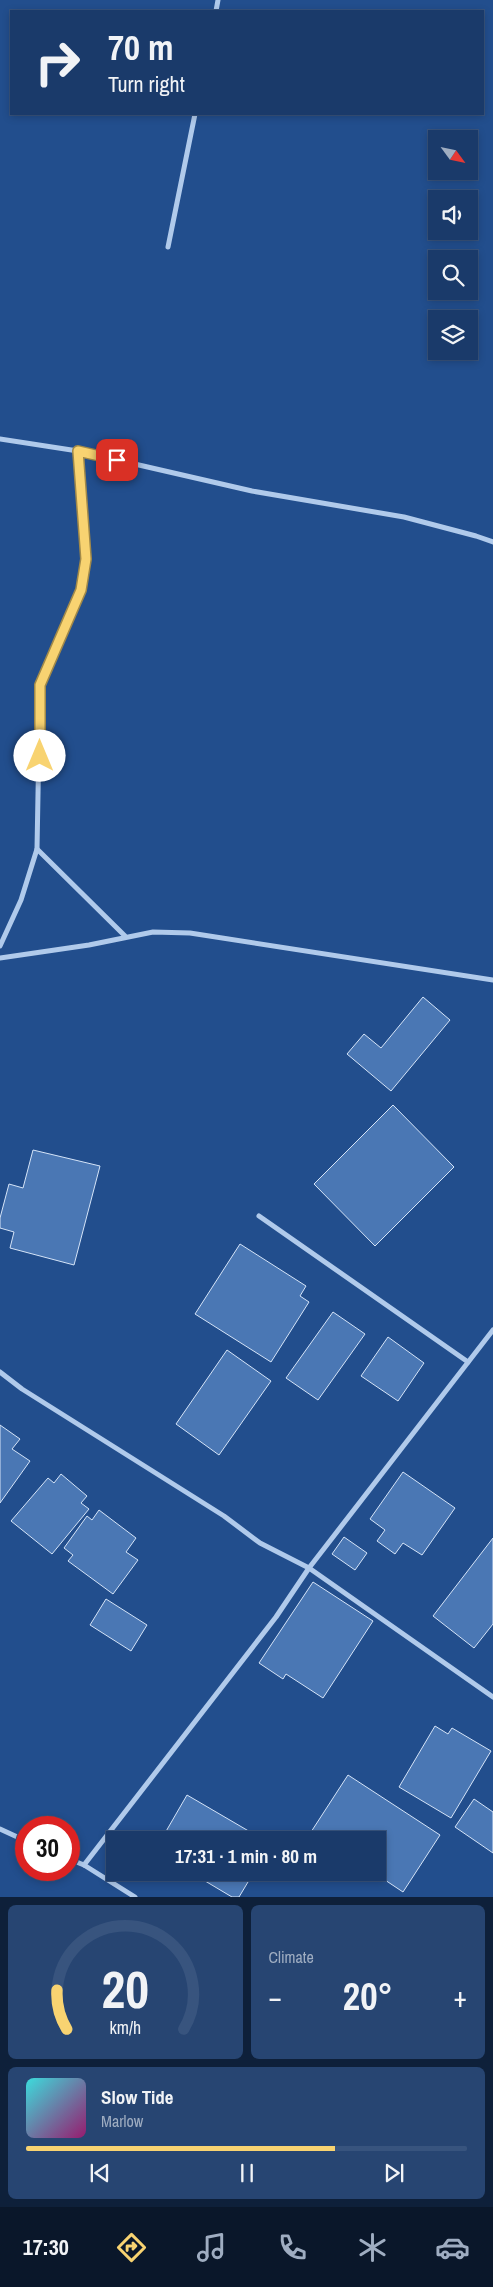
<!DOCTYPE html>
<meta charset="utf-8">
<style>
:root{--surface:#1a3a6a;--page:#274572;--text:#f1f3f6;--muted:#9fadc1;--line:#38547e;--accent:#f8d371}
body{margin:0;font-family:"Archivo Narrow",sans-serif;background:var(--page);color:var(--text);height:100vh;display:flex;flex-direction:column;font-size:19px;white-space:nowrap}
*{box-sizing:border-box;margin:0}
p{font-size:16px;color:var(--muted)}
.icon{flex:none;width:28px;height:28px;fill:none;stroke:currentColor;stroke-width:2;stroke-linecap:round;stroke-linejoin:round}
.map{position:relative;height:1897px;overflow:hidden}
.panel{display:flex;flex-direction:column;gap:8px;padding:8px;background:#0e203a;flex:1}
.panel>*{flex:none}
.guide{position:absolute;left:10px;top:10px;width:474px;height:105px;border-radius:0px;box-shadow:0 2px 8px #0003,0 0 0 1px var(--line);background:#1a3a6a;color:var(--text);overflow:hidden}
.needle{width:32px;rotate:123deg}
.buttons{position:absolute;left:428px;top:130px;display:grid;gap:10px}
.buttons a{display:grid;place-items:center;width:50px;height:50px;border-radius:0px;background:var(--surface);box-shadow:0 2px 8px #0003,0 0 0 1px var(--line);font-size:25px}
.speed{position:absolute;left:15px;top:1816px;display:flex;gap:10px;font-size:25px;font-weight:700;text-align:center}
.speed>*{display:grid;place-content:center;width:65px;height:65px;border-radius:50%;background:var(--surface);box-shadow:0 2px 8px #0003,0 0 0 1px var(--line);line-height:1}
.speed .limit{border:8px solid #d22;background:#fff;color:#111}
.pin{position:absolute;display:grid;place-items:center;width:42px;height:42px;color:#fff;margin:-21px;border-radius:10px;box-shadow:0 2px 8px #0006}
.me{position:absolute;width:55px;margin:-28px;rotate:0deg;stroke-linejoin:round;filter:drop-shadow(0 0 4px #0008)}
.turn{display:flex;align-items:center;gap:18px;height:105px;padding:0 15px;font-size:22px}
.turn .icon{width:65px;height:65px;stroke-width:2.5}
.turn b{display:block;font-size:35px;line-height:42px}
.big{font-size:38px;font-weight:700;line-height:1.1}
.panel .card{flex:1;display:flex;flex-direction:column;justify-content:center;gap:8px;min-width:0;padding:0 18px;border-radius:8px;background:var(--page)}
.panel .dial{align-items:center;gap:0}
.dial svg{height:130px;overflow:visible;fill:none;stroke:var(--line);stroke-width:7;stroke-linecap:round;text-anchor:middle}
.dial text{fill:var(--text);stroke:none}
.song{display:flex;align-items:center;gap:15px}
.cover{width:60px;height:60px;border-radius:8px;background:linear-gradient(135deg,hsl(180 70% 55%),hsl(320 70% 35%))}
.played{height:5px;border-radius:2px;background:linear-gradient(90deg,var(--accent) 70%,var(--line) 70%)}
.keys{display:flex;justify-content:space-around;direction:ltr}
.heat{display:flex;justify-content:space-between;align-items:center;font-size:28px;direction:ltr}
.panel .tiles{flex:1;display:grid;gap:8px;grid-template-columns:1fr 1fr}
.card:last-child{grid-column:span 2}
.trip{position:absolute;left:106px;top:1831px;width:280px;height:50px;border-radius:0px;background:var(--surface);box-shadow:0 2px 8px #0003,0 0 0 1px var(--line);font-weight:700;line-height:50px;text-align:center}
.tab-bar{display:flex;height:80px;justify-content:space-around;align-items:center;background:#0a172a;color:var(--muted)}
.tab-bar .icon{width:35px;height:35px}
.tab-bar .selected{color:var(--accent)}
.tab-bar b{font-size:22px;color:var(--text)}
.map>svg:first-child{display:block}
</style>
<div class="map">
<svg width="493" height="1897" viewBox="0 0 493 1897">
<rect width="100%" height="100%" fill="#224e8d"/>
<!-- building -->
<g fill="#4a77b4" stroke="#d5e4f8">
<polygon points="423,997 450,1020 391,1091 347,1054 364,1034 381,1048"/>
<polygon points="393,1105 454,1167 375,1246 314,1184"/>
<polygon points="33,1150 100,1166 74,1265 10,1248 14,1232 0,1228 0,1218 9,1184 23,1188"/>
<polygon points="240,1244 306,1286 300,1296 309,1302 271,1362 195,1314"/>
<polygon points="333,1312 365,1334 318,1400 286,1378"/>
<polygon points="388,1337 424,1363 398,1401 361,1376"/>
<polygon points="227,1350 271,1381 219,1455 176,1424"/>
<polygon points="0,1425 20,1439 12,1449 30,1461 0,1503"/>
<polygon points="403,1472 455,1508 422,1555 403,1543 395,1554 377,1541 385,1530 370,1519"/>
<polygon points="61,1474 87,1496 81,1503 89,1509 52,1554 11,1521 48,1478 54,1483"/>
<polygon points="99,1510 136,1538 126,1552 138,1560 113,1594 68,1561 73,1555 64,1548 87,1516 92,1520"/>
<polygon points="344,1537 367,1553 355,1570 332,1554"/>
<polygon points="493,1538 493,1624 474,1648 433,1616"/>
<polygon points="313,1582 373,1621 323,1698 286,1674 283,1679 259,1663"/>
<polygon points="106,1599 147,1625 131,1651 90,1625"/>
<polygon points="435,1726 448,1734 452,1728 491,1751 451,1818 399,1787"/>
<polygon points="348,1775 440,1835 403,1892 373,1872 378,1872 378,1840 324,1840 311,1832"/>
<polygon points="187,1795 264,1840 161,1840"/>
<polygon points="474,1799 493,1812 493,1853 455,1827"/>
<polygon points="190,1872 254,1872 239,1897 232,1897"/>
<polygon points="350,1872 368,1872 363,1880"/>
</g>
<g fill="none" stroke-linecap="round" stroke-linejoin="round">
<!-- street -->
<g stroke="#b0caeb" stroke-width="5">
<polyline points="216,11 218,0"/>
<polyline points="168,247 195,114"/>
<polyline points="0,439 78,451 252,491 404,517 476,536 493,542"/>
<polyline points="37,849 125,936"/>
<polyline points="0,946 21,900 37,849 40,685 81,590 86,559 78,451"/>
<polyline points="0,958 89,945 153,932 190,933 493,980"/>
<polyline points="259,1216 468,1362"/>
<polyline points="493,1330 309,1568 493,1697"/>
<polyline points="0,1372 22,1389 224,1516 260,1543 309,1568 276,1617 84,1865"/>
<polyline points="0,1829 26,1841"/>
<polyline points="69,1859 84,1865 135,1897"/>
</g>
</g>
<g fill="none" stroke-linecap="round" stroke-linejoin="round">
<!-- route casing -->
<g stroke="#a18949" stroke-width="12">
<polyline id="route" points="40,756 40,685 81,590 86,559 78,451 117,460"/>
</g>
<!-- route -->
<use href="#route" stroke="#f8d371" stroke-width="9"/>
</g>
</svg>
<div class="buttons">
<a><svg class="needle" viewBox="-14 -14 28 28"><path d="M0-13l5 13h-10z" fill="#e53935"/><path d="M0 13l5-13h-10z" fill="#9fadc1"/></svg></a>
<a><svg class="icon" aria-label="sound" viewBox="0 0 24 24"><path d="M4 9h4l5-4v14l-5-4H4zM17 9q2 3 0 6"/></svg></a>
<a><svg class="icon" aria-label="search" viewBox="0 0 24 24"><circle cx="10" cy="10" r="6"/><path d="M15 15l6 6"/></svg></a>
<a><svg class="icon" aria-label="layers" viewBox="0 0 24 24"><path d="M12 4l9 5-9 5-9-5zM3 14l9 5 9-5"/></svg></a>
</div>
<div class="speed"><div class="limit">30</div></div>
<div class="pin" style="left:117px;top:460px;background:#d93025"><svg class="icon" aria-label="arrive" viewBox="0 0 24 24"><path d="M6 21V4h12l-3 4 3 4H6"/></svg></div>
<svg class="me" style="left:40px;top:756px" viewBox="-20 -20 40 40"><circle r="19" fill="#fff"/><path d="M0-13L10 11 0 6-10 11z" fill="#f8d371"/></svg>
<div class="trip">17:31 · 1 min · 80 m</div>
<div class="guide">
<div class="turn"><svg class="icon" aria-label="right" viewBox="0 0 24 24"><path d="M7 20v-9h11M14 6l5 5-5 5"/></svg><div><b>70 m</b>Turn right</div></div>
</div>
</div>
<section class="panel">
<div class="tiles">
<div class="card dial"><svg viewBox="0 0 100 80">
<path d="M14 69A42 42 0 1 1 86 69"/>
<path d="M14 69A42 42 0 0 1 8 45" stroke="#f8d371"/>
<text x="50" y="56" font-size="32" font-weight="700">20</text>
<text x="50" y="72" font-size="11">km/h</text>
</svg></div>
<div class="card"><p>Climate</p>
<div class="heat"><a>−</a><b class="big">20°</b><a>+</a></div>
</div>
<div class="card">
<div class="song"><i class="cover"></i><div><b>Slow Tide</b><p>Marlow</p></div></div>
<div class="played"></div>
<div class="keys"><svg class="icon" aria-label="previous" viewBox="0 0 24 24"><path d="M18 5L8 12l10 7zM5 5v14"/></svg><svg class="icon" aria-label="pause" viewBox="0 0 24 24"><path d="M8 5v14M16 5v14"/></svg><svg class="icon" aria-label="next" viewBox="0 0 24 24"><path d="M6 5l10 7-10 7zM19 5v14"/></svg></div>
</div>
</div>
</section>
<nav class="tab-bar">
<b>17:30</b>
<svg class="icon selected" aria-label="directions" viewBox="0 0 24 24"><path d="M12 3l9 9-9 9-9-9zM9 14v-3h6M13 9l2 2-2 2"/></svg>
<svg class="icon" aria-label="music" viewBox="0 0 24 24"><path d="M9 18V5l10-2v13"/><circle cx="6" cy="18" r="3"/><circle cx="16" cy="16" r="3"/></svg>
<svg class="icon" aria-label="phone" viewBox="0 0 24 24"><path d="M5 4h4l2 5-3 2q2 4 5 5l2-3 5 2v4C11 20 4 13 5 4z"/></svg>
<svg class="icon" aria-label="climate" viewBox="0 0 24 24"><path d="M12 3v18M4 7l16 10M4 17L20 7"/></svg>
<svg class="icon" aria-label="car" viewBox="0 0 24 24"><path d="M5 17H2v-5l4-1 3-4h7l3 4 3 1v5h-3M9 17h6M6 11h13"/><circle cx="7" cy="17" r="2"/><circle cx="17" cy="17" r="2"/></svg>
</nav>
